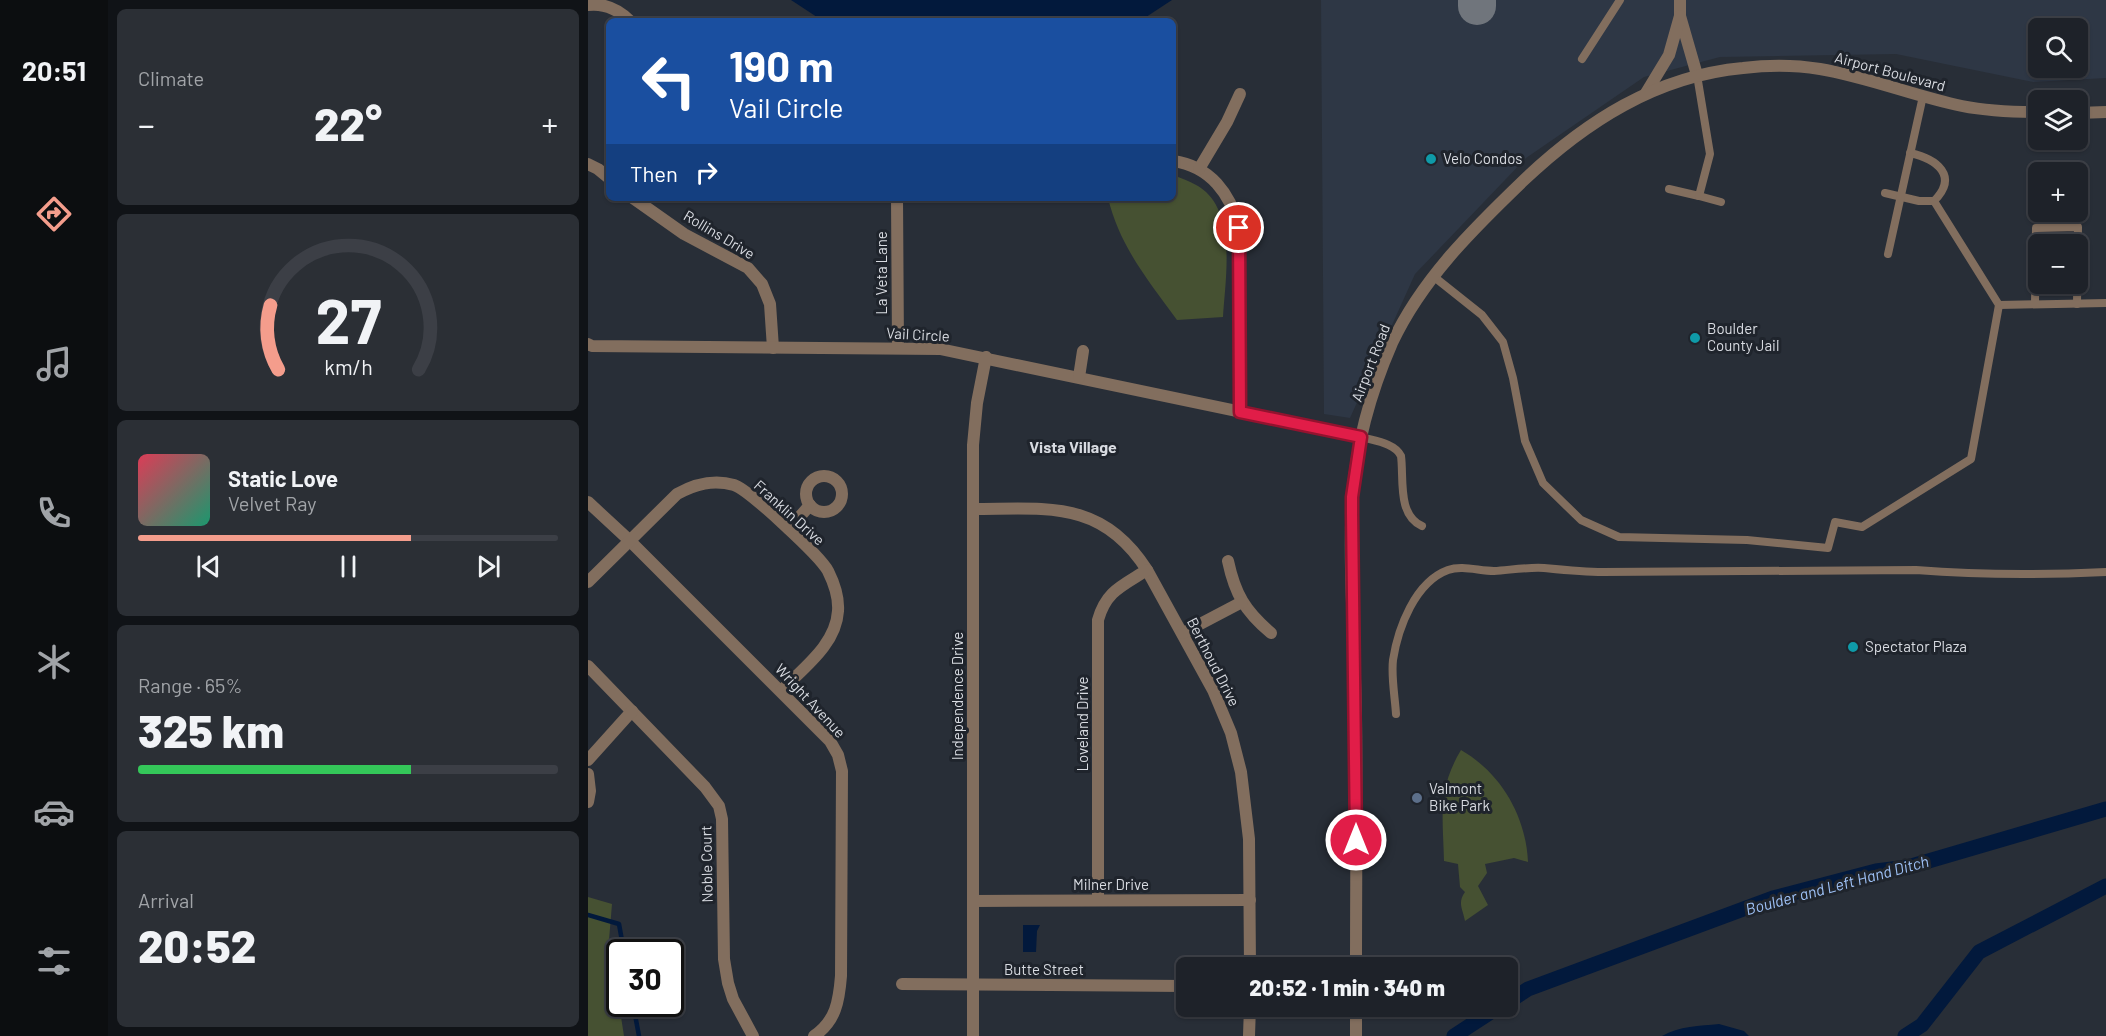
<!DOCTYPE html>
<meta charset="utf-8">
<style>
:root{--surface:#1e2229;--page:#2b2f35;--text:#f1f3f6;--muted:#a1a4a8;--line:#3c3f46;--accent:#f49d8c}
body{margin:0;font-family:Barlow,sans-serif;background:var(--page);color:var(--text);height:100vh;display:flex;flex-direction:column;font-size:22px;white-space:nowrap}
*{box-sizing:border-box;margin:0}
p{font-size:20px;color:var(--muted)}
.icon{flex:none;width:33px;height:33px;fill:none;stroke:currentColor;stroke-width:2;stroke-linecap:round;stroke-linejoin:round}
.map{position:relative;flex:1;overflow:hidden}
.details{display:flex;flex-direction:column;gap:9px;padding:9px;background:#101317;width:480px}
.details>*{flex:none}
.banner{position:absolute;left:18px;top:18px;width:570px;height:183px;border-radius:9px;box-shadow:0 2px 4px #0004,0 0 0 2px var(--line);background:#1a4fa0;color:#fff;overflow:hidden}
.fabs{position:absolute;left:1440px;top:18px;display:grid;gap:12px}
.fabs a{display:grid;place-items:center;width:60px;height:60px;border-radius:9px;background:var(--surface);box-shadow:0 2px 4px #0004,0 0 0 2px var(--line);font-size:30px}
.speed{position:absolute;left:18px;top:939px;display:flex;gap:12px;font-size:30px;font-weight:700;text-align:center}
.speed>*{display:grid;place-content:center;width:78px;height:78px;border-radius:50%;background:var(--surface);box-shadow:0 2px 4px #0004,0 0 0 2px var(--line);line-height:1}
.speed .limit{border:3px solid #111;border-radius:9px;background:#fff;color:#111}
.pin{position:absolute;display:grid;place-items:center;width:51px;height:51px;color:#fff;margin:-26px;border:3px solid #fff;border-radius:50%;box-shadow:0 2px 6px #0007}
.me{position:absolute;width:66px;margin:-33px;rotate:0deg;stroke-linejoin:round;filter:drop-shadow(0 0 4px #0008)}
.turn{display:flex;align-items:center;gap:21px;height:126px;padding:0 24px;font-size:27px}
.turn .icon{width:78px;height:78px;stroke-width:2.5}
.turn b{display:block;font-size:42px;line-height:51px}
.then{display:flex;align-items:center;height:57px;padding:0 24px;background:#0003;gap:12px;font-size:22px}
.big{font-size:45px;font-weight:800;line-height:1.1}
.details .tile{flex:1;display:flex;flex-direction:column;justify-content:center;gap:9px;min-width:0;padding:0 21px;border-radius:9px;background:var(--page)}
.details .dial{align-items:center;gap:0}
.dial svg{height:156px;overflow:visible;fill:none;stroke:var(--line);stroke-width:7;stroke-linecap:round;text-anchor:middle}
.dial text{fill:var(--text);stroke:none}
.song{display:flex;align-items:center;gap:18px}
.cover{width:72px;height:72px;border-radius:9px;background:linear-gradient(135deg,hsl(350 70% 55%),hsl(160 70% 35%))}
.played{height:6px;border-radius:3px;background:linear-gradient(90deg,var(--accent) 65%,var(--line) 65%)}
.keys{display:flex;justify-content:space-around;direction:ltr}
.heat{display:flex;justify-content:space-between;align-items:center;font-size:33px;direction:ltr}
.charge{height:9px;border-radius:4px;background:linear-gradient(90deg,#34c759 65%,var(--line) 0)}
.trip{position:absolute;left:588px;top:957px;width:342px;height:60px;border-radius:9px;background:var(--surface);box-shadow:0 2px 4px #0004,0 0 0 2px var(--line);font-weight:800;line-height:60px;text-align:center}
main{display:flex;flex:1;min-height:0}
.dock{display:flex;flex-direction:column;width:108px;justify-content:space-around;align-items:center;background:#0c0e10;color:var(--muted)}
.dock .icon{width:42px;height:42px}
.dock .current{color:var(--accent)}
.dock b{font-size:27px;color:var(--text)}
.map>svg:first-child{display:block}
</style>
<main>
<nav class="dock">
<b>20:51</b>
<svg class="icon current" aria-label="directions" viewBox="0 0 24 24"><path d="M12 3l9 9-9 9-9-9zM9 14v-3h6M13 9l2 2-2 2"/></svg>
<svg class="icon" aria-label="music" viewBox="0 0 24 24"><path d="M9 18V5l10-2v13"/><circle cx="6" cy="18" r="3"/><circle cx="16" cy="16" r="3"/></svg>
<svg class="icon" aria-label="phone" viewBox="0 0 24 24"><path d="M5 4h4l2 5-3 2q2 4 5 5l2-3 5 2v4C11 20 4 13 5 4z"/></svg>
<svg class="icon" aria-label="climate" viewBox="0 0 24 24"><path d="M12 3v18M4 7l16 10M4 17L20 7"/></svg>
<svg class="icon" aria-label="car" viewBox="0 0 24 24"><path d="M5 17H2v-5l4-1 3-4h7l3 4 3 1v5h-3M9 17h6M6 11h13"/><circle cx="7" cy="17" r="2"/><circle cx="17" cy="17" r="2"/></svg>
<svg class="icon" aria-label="filters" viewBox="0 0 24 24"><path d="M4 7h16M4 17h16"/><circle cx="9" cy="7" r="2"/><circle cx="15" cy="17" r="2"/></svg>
</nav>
<section class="details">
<div class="tile"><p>Climate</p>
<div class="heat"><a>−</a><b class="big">22°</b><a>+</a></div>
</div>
<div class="tile dial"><svg viewBox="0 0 100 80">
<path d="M14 69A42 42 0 1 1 86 69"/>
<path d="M14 69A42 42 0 0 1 10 36" stroke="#f49d8c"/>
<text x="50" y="56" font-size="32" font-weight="700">27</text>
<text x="50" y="72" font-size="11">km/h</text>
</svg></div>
<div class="tile">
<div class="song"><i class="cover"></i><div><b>Static Love</b><p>Velvet Ray</p></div></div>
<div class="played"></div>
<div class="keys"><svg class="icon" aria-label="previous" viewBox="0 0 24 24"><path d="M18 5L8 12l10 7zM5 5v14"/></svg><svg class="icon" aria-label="pause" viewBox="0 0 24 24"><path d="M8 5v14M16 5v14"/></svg><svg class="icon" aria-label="next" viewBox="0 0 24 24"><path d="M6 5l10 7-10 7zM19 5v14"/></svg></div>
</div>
<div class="tile"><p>Range · 65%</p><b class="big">325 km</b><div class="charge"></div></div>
<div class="tile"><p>Arrival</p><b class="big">20:52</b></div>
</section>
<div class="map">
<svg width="1518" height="1036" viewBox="0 0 1518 1036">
<rect width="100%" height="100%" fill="#282e37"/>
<!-- built -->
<path fill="#2e3745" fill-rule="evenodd" d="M733 0H1518V78L1445 82 1308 54 1132 57 1056 77 938 158 827 274 762 418 736 414ZM1450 28H1490V68H1450Z"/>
<!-- green -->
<g fill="#465132">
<path d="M585 175C595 179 610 184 618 192 648 220 637 281 635 317L589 320C560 280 532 247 520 198H585Z"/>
<path d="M873 750C913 773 938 816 940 862L926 858 897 864 899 873 890 886 900 905 877 921C875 909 869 903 877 892L872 887 870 864 856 861C855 817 849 790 873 750Z"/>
<polygon points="0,897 24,904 21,940 36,1036 0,1036"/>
</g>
<!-- water -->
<g fill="#02193c">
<polygon points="203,0 584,0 552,21 235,21"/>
<polygon points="435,925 452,925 449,931 448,952 435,952"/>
<path d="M1131 1024 1156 1031 1161 1036H1074C1091 1026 1112 1026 1131 1024Z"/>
</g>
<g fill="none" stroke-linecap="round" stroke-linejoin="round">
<!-- stream -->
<g stroke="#02193c" stroke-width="4.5">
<polyline points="0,915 31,924 36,952"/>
<polyline points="45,1004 51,1036"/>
</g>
<!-- canal -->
<g stroke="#02193c" stroke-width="15">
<polyline points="920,1002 940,989 1185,898 1288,871 1320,867 1518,809"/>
<polyline points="866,1036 912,1006"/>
<polyline points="1317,1036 1334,1025 1391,952 1518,886"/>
</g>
<!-- taxiway -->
<polyline stroke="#70757c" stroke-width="38" points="889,0 889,6"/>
<!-- service -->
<g stroke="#826e5e" stroke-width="8">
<polyline points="994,59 1032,0"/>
<polyline points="1081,189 1111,196 1122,154 1109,75"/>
<path d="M1297 193 1331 201H1346C1371 176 1349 159 1322 153"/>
<polyline points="1111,196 1133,202"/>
<polyline points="1300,254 1335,96"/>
<polyline points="845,276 894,315 915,342 925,378 937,441 955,483 993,520 1031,537 1159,540 1240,548 1247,522 1274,527 1383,459 1411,305 1346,201"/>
<polyline points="1447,304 1448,228 1490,227 1489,304"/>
<polyline points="1411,305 1518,303"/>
<path d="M773 437C787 441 807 443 813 456 816 478 809 515 834 526"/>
<path d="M808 714C807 697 803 677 805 660 810 628 827 582 860 570 874 565 891 571 906 571 922 570 939 567 956 568 976 570 995 572 1015 572L1328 570C1391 575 1455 575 1518 572"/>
</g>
<!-- minor -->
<g stroke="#826e5e" stroke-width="12">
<polyline points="1092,0 1092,16 1109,75"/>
<path d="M0 5C17 3 30 9 42 21"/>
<polyline points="1058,93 1081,55 1092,16"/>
<polyline points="1490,113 1518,112"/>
<path d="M585 161C622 166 643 194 651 228L652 412"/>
<polyline points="0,164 10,169 21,178"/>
<polyline points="611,169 639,122 652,94"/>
<polyline points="45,198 96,234 160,268 174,284 182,304 185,348"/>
<polyline points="309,198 310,348"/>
<polyline points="0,344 4,346 352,349 773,437"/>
<polyline points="491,377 495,351"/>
<circle cx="236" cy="494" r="18"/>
<path d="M0 502 41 540 242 741 250 755 254 771 253 976C251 1001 248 1021 226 1036"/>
<path d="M385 509C459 509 514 499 559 570L625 690 643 733 653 772 661 839 662 968"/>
<polyline points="201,529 222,505"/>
<path d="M640 561C647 594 657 611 683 633"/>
<path d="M0 582 89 494C107 484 125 479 146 485 161 490 232 556 240 571 246 583 251 597 250 611 248 645 215 668 193 691"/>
<polyline points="595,633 654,602"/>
<polyline points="0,666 117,787 131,806 134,819 136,959 140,983 145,999 165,1036"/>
<polyline points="0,760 44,711"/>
<polyline points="0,774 2,791 0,802"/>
<path d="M510 900V620C518 591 534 586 559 570"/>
<polyline points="385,901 662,900"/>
<path d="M768 968C768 883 769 799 768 715 767 643 760 571 764 498 768 446 783 391 804 343 834 279 885 229 935 181 997 122 1068 76 1155 68 1179 65 1208 65 1232 69 1280 77 1326 96 1374 106 1399 111 1425 112 1450 112"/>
<polyline points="314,984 598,986"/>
<polyline points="385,1036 385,445 389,403 398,357"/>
<polyline points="661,1036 662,1006"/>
<polyline points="768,1036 768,1006"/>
</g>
</g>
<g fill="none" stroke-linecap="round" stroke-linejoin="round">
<!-- route casing -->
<g stroke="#92132f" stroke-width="15">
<polyline id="route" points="651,228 652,412 773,437 764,497 764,514 768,840"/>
</g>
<!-- route -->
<use href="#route" stroke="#e11d48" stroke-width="10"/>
</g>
<!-- markers -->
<g fill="#0f9aa8" stroke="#1f242c" stroke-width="2">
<circle cx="843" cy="159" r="6"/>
<circle cx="1107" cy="338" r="6"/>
<circle cx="1265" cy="647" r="6"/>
</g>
<circle fill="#5c6f8a" stroke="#1f242c" stroke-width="2" cx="829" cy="798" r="6"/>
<g text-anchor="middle" stroke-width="6" stroke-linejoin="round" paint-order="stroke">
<!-- street labels -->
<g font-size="15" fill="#d8dbe1" stroke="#1f242c">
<text transform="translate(1302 72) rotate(15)" y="5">Airport Boulevard</text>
<text transform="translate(131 235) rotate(31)" y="5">Rollins Drive</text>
<text transform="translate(294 273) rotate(-90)" y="5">La Veta Lane</text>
<text transform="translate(330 335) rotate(3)" y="5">Vail Circle</text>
<text transform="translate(783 363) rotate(-69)" y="5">Airport Road</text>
<text transform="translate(201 513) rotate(42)" y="5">Franklin Drive</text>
<text transform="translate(625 662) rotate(63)" y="5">Berthoud Drive</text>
<text transform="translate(370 696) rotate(-90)" y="5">Independence Drive</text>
<text transform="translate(222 701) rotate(47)" y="5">Wright Avenue</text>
<text transform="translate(495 724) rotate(-90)" y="5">Loveland Drive</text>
<text transform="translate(119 864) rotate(-91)" y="5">Noble Court</text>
<text x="523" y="890">Milner Drive</text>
<text x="456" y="975">Butte Street</text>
</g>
<!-- poi labels -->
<g font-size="15" fill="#d8dbe1" stroke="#1f242c" text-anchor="start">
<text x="855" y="164">Velo Condos</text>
<text x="1119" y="334">Boulder<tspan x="1119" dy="17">County Jail</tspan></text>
<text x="1277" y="652">Spectator Plaza</text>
<text x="841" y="794">Valmont<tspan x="841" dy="17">Bike Park</tspan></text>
</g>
<!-- neighbourhood labels -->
<g font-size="16" font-weight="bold" fill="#d8dbe1" stroke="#1f242c">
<text x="485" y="453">Vista Village</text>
</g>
<!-- water labels -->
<g font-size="16" font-style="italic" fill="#9ec1f6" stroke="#1f242c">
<text transform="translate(1249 885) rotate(-15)" y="6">Boulder and Left Hand Ditch</text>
</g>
</g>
</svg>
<div class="fabs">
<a><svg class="icon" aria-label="search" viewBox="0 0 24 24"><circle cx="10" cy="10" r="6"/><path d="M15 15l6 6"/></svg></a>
<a><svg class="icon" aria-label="layers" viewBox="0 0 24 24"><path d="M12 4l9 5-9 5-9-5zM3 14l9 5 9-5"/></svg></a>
<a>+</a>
<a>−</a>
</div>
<div class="speed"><div class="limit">30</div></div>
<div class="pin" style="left:651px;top:228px;background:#d93025"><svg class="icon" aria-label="arrive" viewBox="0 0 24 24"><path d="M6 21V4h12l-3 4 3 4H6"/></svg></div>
<svg class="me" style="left:768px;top:840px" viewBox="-20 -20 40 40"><circle r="17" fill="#e11d48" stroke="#fff" stroke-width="3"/><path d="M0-11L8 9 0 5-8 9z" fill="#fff"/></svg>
<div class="trip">20:52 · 1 min · 340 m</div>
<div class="banner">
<div class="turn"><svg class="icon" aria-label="left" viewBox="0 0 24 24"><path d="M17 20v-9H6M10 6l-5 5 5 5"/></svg><div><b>190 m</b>Vail Circle</div></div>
<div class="then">Then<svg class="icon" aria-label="right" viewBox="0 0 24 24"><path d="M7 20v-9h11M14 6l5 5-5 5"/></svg></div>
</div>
</div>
</main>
